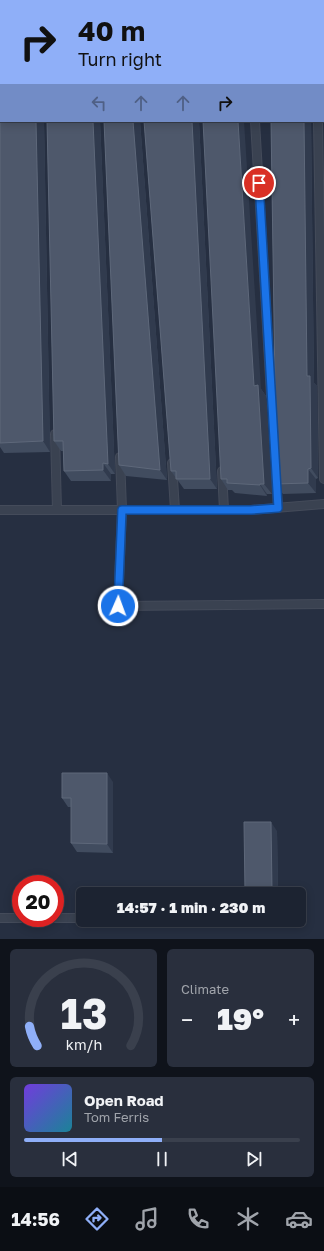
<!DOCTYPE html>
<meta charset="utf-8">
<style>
:root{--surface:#1c2331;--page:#292f3d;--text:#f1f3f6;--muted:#a0a4ab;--line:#3a404d;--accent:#8faff8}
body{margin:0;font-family:"Golos Text",sans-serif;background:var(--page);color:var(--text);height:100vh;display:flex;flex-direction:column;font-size:15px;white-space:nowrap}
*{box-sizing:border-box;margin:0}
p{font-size:13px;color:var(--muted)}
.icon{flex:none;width:22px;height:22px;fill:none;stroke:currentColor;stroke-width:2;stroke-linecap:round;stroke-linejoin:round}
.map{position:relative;height:939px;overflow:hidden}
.side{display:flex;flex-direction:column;gap:10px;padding:10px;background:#0f131b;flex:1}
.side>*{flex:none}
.hud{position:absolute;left:0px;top:0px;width:324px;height:122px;box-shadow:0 2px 10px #0003,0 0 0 1px var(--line);background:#8faff8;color:#111;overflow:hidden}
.speed{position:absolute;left:12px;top:875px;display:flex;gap:8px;font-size:20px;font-weight:700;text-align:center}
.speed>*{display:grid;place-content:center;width:52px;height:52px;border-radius:50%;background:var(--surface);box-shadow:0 2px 10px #0003,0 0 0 1px var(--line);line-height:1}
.speed .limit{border:6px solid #d22;background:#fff;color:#111}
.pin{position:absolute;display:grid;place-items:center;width:34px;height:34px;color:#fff;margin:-17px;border:2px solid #fff;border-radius:50%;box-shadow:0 1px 4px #0007}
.me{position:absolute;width:44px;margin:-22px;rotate:2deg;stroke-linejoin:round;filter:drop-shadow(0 0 3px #0008)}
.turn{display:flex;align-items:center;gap:14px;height:84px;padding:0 12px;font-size:18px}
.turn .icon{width:52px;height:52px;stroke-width:2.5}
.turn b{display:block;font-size:28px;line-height:34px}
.lanes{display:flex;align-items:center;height:38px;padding:0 12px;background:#0003;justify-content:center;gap:20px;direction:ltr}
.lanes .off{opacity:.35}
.big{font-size:30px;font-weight:800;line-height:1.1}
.side .card{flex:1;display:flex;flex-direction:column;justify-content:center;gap:6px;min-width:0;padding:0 14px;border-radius:6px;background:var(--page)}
.side .dial{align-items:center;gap:0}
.dial svg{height:104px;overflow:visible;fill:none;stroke:var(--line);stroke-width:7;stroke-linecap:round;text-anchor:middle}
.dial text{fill:var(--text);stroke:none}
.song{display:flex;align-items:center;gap:12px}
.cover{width:48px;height:48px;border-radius:6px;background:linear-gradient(135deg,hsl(260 70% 55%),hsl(190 70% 35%))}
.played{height:4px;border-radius:2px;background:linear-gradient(90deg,var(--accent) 50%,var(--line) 50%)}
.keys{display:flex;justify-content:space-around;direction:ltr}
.heat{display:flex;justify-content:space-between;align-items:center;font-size:22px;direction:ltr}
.side .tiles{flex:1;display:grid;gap:10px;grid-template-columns:1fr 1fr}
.card:last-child{grid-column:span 2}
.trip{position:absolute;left:76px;top:887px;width:230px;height:40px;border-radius:6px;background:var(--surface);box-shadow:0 2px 10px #0003,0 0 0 1px var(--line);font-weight:800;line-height:40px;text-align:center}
.menu{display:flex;height:64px;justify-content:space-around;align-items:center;background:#0b0e14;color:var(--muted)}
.menu .icon{width:28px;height:28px}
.menu .current{color:var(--accent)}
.menu b{font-size:18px;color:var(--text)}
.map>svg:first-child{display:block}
</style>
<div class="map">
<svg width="324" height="939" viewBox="0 0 324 939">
<rect width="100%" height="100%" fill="#262f41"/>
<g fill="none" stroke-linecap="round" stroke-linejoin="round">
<!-- service casing -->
<g stroke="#444b5a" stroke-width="10">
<g id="service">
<polyline points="100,0 100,1"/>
<polyline points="134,0 135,1"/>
<polyline points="248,0 248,1"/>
<polyline points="311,0 311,1"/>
<polyline points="255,121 271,396"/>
<polyline points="318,121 324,479"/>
<polyline points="55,434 57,510"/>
<polyline points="120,457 122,510 118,606 324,604"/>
<polyline points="172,463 175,510"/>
<polyline points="222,471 224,510"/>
<polyline points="276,475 278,508"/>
<polyline points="0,510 251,510 324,504"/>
<polyline points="0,918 21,918"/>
<polyline points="55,918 83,918"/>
</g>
</g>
<!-- service -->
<use href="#service" stroke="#3a4251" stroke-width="8"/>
</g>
<!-- wall -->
<g fill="#414c5f">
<polygon points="0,0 1,121 44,121 50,452 4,453 0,447"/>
<polygon points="47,121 100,121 115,474 111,474 111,481 71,481 64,471 63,451 61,451 54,441"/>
<polygon points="104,121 140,121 167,480 126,476 119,465"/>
<polygon points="144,121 199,121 217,489 184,489 171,471"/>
<polygon points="271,121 311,121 314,383 317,386 318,478 316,479 316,493 283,494 275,484 275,385"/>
<polygon points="261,389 266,396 272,494 267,494 267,496 235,493 232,490 228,490 221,479"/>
<polygon points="113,782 113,853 77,852 71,843 71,807 68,807 62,798"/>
<polygon points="277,831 278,894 246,894 245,892"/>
</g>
<!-- shaded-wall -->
<g fill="#313b4e">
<rect x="86" y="0" width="7" height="1"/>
<rect x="230" y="0" width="7" height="1"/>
<polygon points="36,121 44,121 50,452 43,441"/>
<polygon points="93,121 100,121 115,474 108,464"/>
<polygon points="133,121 140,121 167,480 160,470"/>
<polygon points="192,121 199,121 217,489 210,479"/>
<polygon points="238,121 244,121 261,389 266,396 272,494 264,484 254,386"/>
<polygon points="304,121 311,121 314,383 317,386 318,478 311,468 307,376"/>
<polygon points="103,463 111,474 111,481 103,470"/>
<polygon points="308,469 316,479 316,493 308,483"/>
<polygon points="260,484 267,494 267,496 260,485"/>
<polygon points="107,773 113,782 113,853 107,844"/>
<polygon points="271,822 277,831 278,894 274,894 272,891"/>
</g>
<!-- building -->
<g fill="#4e586b" stroke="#5e687a">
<polygon points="0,0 86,0 86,1 1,1 1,121 36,121 43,441 0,443"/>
<rect x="146" y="0" width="84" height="1"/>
<polygon points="270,0 304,0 305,1 270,1"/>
<polygon points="312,0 324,0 324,51 323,51 323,1 311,1"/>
<polygon points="47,121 93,121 108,464 103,463 103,470 64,471 63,441 54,441"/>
<polygon points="104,121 133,121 160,470 119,465"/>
<polygon points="144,121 192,121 210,479 176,479 176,471 171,471"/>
<polygon points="203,121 238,121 254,386 258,385 264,484 260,484 260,485 227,483 227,479 221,479"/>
<polygon points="271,121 304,121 307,376 310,376 311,468 308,469 308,483 275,484 269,385 275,385"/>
<polygon points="62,773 107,773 107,844 71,843 71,798 62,798"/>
<polygon points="244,822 271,822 272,891 245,892"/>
</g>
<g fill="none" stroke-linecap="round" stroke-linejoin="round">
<!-- route casing -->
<g stroke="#114b97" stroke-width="10">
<polyline id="route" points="118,606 122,510 251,510 278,508 259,183"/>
</g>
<!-- route -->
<use href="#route" stroke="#1a73e8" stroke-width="7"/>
</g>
</svg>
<div class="speed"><div class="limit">20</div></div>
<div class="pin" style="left:259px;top:183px;background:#d93025"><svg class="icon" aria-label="arrive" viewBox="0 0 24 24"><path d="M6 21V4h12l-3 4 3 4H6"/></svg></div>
<svg class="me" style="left:118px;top:606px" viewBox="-20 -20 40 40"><circle r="17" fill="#1a73e8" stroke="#fff" stroke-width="3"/><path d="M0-11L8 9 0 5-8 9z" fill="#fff"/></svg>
<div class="trip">14:57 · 1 min · 230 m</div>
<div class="hud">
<div class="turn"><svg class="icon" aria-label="right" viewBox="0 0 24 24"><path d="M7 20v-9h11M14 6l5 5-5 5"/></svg><div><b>40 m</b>Turn right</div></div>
<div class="lanes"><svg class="icon off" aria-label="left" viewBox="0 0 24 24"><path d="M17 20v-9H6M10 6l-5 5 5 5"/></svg><svg class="icon off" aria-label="ahead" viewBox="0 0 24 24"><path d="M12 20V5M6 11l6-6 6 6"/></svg><svg class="icon off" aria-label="ahead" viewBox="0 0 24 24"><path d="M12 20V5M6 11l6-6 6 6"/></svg><svg class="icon" aria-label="right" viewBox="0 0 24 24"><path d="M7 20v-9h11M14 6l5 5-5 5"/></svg></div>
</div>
</div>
<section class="side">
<div class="tiles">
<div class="card dial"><svg viewBox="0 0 100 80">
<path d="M14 69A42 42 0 1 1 86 69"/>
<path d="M14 69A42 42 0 0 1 8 54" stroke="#8faff8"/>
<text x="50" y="56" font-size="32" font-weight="700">13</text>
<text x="50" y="72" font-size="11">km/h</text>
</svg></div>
<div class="card"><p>Climate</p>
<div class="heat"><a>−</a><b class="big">19°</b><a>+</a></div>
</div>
<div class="card">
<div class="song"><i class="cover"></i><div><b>Open Road</b><p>Tom Ferris</p></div></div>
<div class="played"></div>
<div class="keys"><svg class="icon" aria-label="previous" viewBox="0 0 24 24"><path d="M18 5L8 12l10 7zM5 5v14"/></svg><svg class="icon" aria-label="pause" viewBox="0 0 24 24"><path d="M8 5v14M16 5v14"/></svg><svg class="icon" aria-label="next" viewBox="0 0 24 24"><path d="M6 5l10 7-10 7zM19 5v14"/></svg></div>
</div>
</div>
</section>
<nav class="menu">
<b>14:56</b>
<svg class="icon current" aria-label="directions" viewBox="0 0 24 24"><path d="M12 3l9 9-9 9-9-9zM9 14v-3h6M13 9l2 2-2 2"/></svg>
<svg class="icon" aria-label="music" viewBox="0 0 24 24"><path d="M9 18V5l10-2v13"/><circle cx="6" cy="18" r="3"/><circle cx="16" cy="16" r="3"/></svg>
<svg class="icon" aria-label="phone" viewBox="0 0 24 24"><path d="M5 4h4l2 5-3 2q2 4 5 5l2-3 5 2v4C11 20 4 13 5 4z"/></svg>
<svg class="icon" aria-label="climate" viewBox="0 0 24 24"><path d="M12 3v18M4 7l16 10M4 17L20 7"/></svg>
<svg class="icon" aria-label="car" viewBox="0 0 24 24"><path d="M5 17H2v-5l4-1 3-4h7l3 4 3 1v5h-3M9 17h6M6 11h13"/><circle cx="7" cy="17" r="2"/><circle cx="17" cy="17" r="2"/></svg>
</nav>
